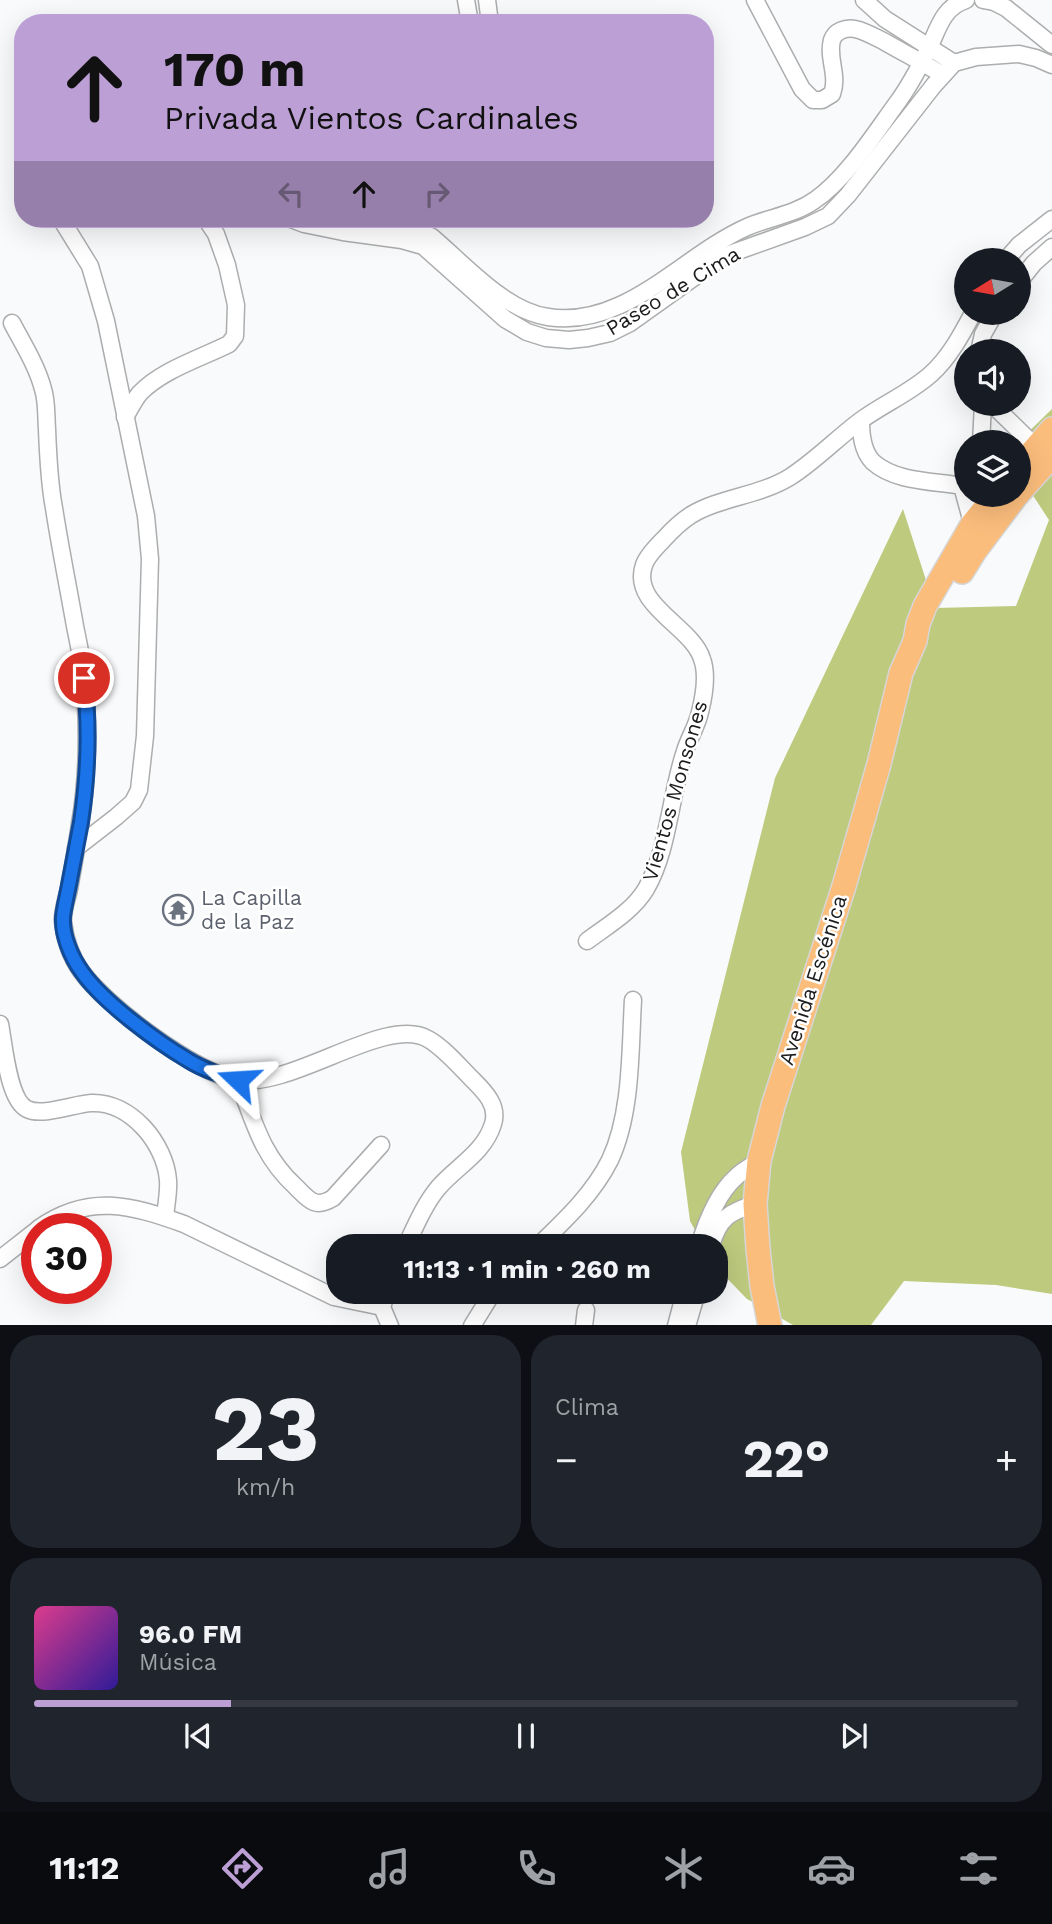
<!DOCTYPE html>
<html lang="es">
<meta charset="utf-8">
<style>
:root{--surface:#171b24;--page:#20242c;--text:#f1f3f6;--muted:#9ea1a6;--line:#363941;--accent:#bc9fd5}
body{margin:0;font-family:"Work Sans",sans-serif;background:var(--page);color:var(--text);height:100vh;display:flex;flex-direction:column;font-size:26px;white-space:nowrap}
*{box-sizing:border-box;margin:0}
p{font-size:23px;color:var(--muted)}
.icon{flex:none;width:38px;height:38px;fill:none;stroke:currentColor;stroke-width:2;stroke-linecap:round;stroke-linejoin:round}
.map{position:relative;height:1325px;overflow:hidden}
.details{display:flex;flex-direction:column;gap:10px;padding:10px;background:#0d0f14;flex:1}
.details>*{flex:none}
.guide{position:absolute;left:14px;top:14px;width:700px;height:214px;border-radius:28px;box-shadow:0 7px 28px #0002;background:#bc9fd5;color:#111;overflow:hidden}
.needle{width:46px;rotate:259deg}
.tools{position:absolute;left:954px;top:248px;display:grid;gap:14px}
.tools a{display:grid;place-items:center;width:77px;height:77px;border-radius:50%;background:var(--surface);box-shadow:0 7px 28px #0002;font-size:35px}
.speed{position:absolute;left:21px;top:1213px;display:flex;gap:14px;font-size:35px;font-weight:700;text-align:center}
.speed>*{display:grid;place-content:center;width:91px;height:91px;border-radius:50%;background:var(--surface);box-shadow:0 7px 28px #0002;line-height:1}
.speed .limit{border:10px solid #d22;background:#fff;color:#111}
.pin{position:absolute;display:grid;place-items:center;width:60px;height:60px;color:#fff;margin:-30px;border:4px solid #fff;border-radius:50%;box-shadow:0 2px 7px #0007}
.me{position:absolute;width:77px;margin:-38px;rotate:290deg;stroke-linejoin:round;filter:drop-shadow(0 0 5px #0008)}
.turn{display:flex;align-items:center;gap:24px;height:147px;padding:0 35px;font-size:32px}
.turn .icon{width:91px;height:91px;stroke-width:2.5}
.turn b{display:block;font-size:49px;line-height:60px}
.lanes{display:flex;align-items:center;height:66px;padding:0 35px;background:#0003;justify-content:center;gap:35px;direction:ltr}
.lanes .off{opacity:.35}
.big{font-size:52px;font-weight:700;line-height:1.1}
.details .card{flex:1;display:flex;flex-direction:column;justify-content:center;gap:10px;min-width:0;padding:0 24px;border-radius:28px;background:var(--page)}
.details .dial{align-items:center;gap:0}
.dial b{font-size:91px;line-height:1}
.song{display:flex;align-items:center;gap:21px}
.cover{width:84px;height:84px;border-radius:10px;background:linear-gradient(135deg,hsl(330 70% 55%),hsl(250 70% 35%))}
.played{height:7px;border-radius:4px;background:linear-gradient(90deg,var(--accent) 20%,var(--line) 20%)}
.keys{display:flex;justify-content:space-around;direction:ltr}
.heat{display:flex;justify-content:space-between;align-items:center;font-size:38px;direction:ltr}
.details .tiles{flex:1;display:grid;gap:10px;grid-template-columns:1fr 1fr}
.card:last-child{grid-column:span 2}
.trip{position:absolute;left:326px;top:1234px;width:402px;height:70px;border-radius:28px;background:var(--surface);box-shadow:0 7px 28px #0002;font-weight:700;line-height:70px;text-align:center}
.tabs{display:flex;height:112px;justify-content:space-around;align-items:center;background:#090b0e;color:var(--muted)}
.tabs .icon{width:49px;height:49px}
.tabs .current{color:var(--accent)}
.tabs b{font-size:32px;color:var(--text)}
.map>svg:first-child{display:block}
</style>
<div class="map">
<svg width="1052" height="1326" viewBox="0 0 1052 1326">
<rect width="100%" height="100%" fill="#f9fafb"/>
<!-- forest -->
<polygon fill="#beca7e" points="1052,409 1052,1294 996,1285 904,1281 871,1325 793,1325 747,1299 716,1267 716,1246 704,1246 690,1221 681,1152 775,778 903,509 935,608 1016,606 1049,520 1019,474 1017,443"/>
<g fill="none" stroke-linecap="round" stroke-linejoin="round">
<!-- street casing -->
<g stroke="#acadae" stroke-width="19">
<g id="street">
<polyline points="466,0 470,23"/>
<polyline points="487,0 490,23"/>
<path d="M755 0 802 89 813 100H822L832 94C839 75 827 58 832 40 835 31 846 27 855 29 865 31 875 37 885 42 904 53 924 63 943 75"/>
<polyline points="864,0 885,19 954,63"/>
<polyline points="983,0 994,2 1006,8 1052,45"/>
<polyline points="61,219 90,266 106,321 146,516 150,559 145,736 139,790 133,802 116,817 76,848"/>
<polyline points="291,219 304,224 343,232 402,240 423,246 505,319 527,332 546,338 569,340 588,338 610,333 630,323 724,256 805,227 828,216 848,195 934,85 954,63 976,57 1019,54 1036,58 1052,65"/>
<path d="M343 219 420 231 432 237C465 265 505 311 548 317 625 329 682 256 747 227 770 217 794 215 815 200 846 179 875 133 897 103 909 87 920 66 929 48 938 29 943 7 966 0"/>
<polyline points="1005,261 1019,245 1052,219"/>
<polyline points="1018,283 1034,263 1052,247"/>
<path d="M12 323C23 344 37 366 43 389 47 401 46 416 47 429 48 455 49 482 54 508 60 547 68 586 75 626 80 651 86 678 86 704 88 744 87 784 80 824 77 845 73 867 69 889 67 899 62 911 63 922 65 939 71 957 81 971 106 1006 195 1073 237 1080 292 1089 387 1014 428 1039 444 1048 458 1065 472 1079 484 1091 499 1105 493 1124 484 1153 457 1166 438 1188 424 1205 415 1227 406 1246"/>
<polyline points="979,352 983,334 995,313"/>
<polyline points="992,404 1042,453"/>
<path d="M125 417C130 409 134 400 140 393 162 370 201 358 229 344L235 336 236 305 227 265 216 234 206 219"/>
<path d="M861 421C861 434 862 451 873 462 895 482 934 481 962 486L974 530"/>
<polyline points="981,443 983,404"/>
<path d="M587 941C607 926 633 911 646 889 669 849 670 795 685 751 689 738 697 726 700 712 704 696 708 675 702 659 692 626 630 605 644 565 647 556 657 546 663 540 672 530 680 522 691 515 721 497 759 496 790 477 815 461 836 439 860 421 883 404 910 393 931 374 949 358 962 334 973 313"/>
<path d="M0 1024C4 1044 8 1100 27 1109 42 1117 74 1104 91 1103 130 1101 165 1143 168 1180 169 1192 166 1205 165 1217"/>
<path d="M238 1080C254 1122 262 1156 296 1187 309 1200 315 1209 333 1198L381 1145"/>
<path d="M39 1228C89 1193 131 1205 184 1224L334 1297 382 1307"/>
<path d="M538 1246C565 1220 593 1194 610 1160 632 1113 630 1051 633 1000"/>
<path d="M699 1246C706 1223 717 1194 736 1177 742 1171 751 1166 759 1161"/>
<path d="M711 1246C719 1218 729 1212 755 1204"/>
<polyline points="0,1259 37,1230"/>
<polyline points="387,1292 382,1307 390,1326"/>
<polyline points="472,1326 493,1292"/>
<polyline points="584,1326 586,1310"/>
<polyline points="676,1326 685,1292"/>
<polyline points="687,1326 697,1292"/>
</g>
</g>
<!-- primary casing -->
<g stroke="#d6d6d6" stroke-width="26">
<g id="primary">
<polyline points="1018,468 1052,429"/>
<polyline points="1018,494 1052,456"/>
<polyline points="962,572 975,551 1017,495"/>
<polyline points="770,1326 762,1286 758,1249 755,1204 759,1161 773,1106 844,886 879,764 901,673 915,641 918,624 925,606 973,523 996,495"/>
</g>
</g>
<!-- street -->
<use href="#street" stroke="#fff" stroke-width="16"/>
<!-- primary -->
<use href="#primary" stroke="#fbbd7c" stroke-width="23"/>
</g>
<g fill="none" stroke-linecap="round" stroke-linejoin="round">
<!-- route casing -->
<g stroke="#114b97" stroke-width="18">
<path id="route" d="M84 678C90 725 88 775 81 822 77 843 73 864 69 885 67 896 64 907 63 917 62 935 71 957 82 972 103 1002 156 1041 188 1060 204 1070 221 1075 238 1080"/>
</g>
<!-- route -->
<use href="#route" stroke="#1a73e8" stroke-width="12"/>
</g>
<!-- icons -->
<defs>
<g id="temple-ring" transform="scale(1.575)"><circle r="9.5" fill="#fff" stroke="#6b7280" stroke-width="1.5"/><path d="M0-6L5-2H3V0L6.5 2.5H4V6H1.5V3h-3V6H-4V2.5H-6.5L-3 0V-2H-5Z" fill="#6b7280"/></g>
</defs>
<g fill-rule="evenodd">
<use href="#temple-ring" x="178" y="910"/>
</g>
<g text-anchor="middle" stroke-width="5" stroke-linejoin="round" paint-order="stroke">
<!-- street labels -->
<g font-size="21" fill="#1c1c1d" stroke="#fff">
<text transform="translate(673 291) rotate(-31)" y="7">Paseo de Cima</text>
<text transform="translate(675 791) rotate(-74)" y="7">Vientos Monsones</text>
<text transform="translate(813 980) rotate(-72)" y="7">Avenida Escénica</text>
</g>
<!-- worship labels -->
<g font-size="21" fill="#5b616d" stroke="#fff" text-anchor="start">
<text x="201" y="905">La Capilla<tspan x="201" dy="24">de la Paz</tspan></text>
</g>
</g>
</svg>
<div class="tools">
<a><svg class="needle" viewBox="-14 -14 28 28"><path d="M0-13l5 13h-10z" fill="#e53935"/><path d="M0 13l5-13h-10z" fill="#9ea1a6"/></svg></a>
<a><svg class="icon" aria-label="sound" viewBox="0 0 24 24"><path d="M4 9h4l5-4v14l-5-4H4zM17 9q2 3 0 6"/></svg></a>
<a><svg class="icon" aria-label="layers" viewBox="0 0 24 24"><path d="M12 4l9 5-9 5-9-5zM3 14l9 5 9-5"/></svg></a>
</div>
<div class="speed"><div class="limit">30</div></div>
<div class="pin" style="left:84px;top:678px;background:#d93025"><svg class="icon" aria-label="arrive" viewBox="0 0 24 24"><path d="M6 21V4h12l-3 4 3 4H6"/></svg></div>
<svg class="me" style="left:238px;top:1080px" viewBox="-20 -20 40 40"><path d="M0-17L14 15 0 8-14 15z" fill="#1a73e8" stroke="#fff" stroke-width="4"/></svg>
<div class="trip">11:13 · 1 min · 260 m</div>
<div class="guide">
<div class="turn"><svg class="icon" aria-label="ahead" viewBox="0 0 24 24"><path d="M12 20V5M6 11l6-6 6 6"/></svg><div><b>170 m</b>Privada Vientos Cardinales</div></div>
<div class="lanes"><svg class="icon off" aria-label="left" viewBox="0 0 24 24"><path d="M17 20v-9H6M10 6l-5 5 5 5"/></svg><svg class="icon" aria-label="ahead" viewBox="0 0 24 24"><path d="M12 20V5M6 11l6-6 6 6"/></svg><svg class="icon off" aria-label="right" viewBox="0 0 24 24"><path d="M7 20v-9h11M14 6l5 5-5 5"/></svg></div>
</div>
</div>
<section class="details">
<div class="tiles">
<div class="card dial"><b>23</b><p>km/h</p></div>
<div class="card"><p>Clima</p>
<div class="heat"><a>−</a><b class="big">22°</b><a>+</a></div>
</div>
<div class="card">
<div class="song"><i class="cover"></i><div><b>96.0 FM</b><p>Música</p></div></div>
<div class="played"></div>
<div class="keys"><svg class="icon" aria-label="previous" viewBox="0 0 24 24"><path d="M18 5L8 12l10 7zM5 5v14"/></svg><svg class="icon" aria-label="pause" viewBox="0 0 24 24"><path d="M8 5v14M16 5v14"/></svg><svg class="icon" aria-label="next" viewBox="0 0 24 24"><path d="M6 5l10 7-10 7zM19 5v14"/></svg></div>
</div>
</div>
</section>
<nav class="tabs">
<b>11:12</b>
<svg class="icon current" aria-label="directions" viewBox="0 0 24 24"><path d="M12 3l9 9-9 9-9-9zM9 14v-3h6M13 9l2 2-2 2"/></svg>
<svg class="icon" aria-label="music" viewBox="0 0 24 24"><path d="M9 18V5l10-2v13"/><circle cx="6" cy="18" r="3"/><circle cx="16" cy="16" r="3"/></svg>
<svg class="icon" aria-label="phone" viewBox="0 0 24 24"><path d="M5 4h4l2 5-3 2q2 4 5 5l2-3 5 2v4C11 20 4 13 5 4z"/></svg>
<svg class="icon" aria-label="climate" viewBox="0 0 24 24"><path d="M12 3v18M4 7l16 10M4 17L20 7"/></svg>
<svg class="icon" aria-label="car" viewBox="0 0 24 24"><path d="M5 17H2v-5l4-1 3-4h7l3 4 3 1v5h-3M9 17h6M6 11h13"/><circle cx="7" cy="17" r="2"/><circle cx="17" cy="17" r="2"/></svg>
<svg class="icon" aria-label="filters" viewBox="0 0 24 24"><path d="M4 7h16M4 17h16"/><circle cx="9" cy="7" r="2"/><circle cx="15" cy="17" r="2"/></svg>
</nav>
